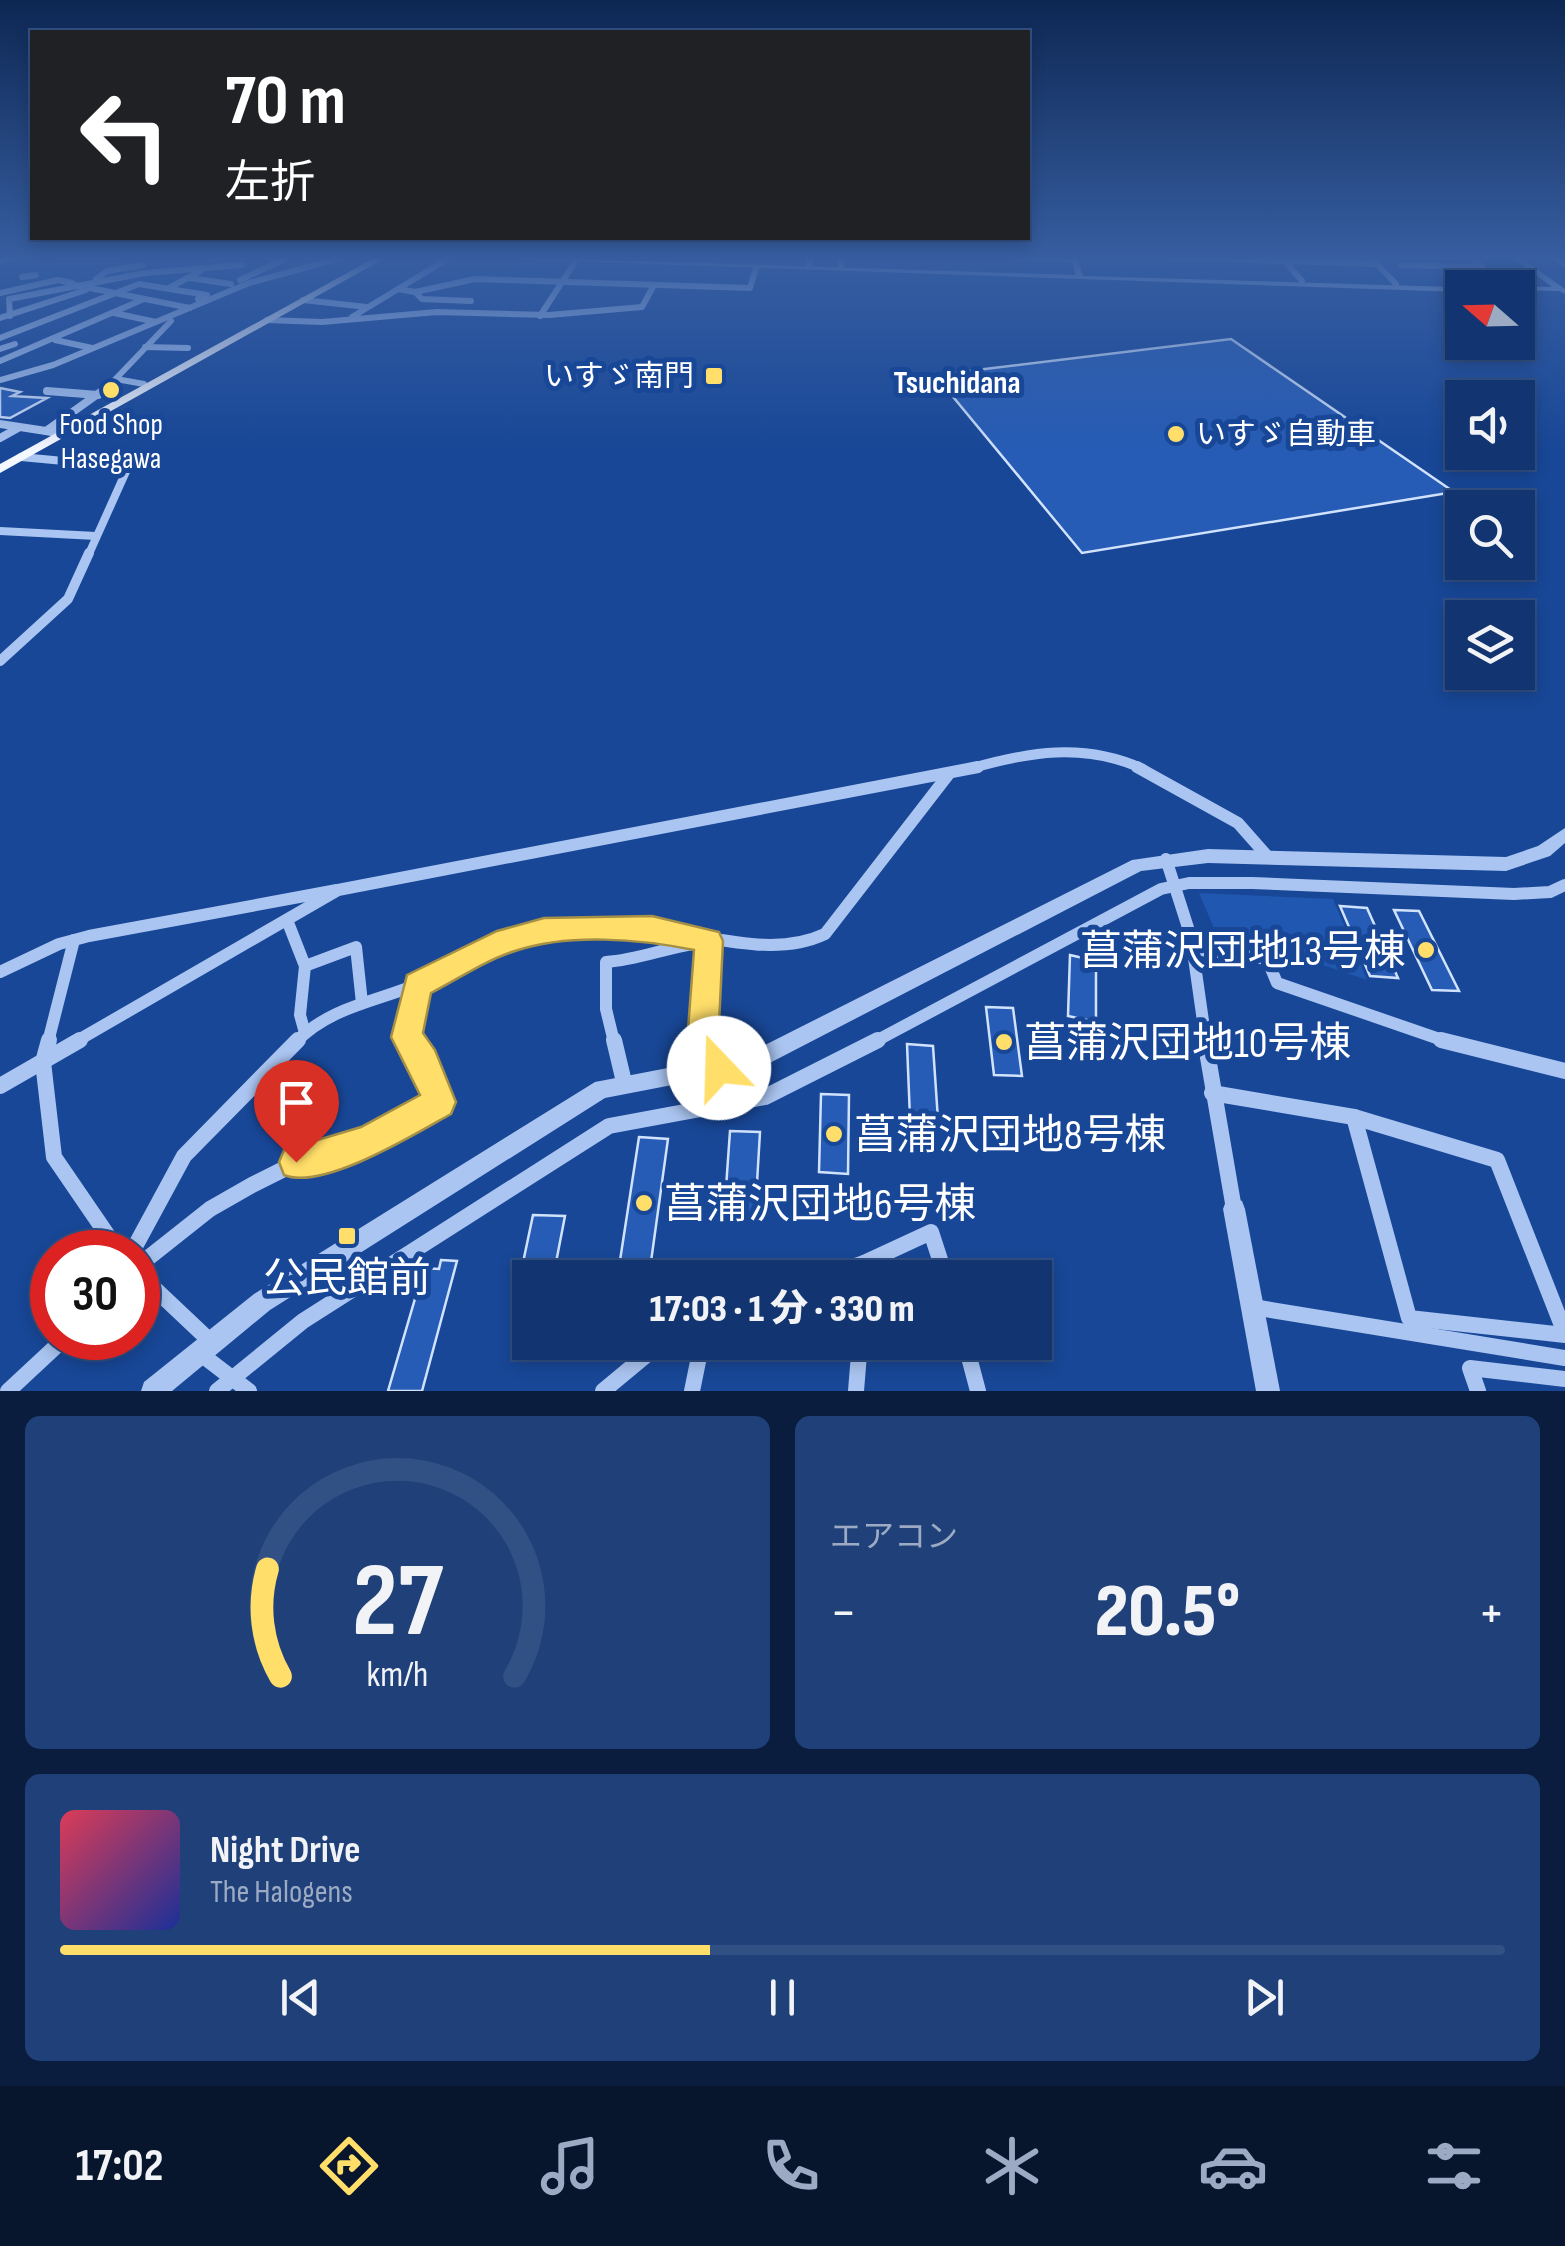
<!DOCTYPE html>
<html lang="ja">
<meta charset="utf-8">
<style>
:root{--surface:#123571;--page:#1f4079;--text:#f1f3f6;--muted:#9cabc3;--line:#315084;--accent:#ffde6a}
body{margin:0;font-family:"Sofia Sans Condensed","Noto Sans JP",sans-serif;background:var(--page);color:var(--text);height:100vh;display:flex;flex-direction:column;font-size:38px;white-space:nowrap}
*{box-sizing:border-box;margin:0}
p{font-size:32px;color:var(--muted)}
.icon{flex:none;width:55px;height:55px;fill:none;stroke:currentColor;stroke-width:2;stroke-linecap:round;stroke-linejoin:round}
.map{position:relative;height:1391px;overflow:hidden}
.sheet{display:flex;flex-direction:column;gap:25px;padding:25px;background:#0a1d3e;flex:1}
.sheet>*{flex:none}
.top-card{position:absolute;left:30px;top:30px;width:1000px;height:210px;border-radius:0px;box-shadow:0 5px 15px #0003,0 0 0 2px var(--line);background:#202124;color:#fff;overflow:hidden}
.needle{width:65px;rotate:290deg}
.controls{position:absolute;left:1445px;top:270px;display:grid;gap:20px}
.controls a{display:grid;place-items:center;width:90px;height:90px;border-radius:0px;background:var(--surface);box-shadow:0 5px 15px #0003,0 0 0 2px var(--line);font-size:50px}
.speed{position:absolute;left:30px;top:1230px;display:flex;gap:20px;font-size:50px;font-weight:700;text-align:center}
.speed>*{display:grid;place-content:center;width:130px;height:130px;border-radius:50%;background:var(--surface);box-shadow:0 5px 15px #0003,0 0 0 2px var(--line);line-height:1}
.speed .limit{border:15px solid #d22;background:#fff;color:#111}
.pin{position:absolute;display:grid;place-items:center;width:85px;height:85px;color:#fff;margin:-102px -42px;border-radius:50% 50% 50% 0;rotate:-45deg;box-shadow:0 0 10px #0007}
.pin .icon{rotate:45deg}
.me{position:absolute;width:110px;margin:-55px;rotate:339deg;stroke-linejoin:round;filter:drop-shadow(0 0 8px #0008)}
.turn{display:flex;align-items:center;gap:35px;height:210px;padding:0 30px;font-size:45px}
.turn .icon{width:130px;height:130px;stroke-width:2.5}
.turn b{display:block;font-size:70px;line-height:85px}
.big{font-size:75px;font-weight:800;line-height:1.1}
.sheet .widget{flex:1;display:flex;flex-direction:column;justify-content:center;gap:15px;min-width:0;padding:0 35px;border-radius:15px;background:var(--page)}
.sheet .dial{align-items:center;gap:0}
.dial svg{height:260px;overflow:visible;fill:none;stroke:var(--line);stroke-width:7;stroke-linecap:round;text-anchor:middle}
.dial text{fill:var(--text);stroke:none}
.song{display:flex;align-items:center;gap:30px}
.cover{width:120px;height:120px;border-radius:15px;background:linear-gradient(135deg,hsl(350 70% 55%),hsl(230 70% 35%))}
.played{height:10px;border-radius:5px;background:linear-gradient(90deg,var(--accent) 45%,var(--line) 45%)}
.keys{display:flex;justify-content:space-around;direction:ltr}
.heat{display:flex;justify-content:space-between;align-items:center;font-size:55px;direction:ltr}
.sheet .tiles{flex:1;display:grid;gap:25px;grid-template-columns:1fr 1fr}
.widget:last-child{grid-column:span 2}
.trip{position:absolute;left:512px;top:1260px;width:540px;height:100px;border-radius:0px;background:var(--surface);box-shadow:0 5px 15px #0003,0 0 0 2px var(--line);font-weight:800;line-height:100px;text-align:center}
.dock{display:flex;height:160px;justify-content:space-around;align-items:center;background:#07152d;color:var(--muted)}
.dock .icon{width:70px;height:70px}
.dock .active{color:var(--accent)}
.dock b{font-size:45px;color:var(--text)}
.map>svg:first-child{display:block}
</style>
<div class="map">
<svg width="1565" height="1391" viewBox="0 0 1565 1391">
<rect width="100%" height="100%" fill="#184797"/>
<!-- green -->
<polygon fill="#2057b0" points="1199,893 1333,899 1367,980 1273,948 1220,942"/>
<!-- building -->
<g fill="#265cb5" stroke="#d1e2fc" stroke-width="2.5">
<polygon points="1231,339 1454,492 1082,553 935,375"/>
<polygon points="0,388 20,392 12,396 47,398 10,418 0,417"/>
<polygon points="1340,906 1367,908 1398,978 1370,976"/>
<polygon points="1394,910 1419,911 1459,991 1432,990"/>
<polygon points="1070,955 1096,961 1096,1022 1068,1016"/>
<polygon points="986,1007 1013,1008 1022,1076 994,1075"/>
<polygon points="907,1044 933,1046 938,1120 910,1118"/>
<polygon points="821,1094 849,1095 848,1174 819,1172"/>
<polygon points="730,1131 760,1132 755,1217 724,1216"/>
<polygon points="639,1137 668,1139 650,1269 619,1267"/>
<polygon points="533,1215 565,1216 553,1278 530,1278 530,1297 516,1296"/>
<polygon points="441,1260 457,1261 422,1391 388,1391 424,1268 439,1269"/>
</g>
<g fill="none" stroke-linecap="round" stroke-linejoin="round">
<!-- minor-far4 -->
<g stroke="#aac5f1" stroke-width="6">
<polyline points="54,257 119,257"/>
<polyline points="1012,257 1074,260"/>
<polyline points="1160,257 1374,264"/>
<polyline points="1555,257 1565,264"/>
<polyline points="212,258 223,257"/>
<polyline points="1373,260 1396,284"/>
<polyline points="0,261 16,257"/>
<polyline points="1285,261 1302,281"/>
<polyline points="1401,265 1482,267 1470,257"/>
<polyline points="809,266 811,257"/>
<polyline points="841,267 842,257"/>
<polyline points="22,277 36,275"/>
<polyline points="190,278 231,284"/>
<polyline points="96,279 107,271 143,265"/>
<polyline points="240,280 289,257"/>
<polyline points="75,285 190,308"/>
<polyline points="169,288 202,270"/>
<polyline points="398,289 415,292 475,279 750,288 756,268"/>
<polyline points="415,292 422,299 471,301"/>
<polyline points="0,293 58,280 72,283"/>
<polyline points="303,300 367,307"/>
<polyline points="114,313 156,322"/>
<polyline points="10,316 9,299 145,273 242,265"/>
<polyline points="540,316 575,262"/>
<polyline points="352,317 449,258"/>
<polyline points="0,318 86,290"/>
<polyline points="267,320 322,322 437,312 549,315 642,307 654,285"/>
<polyline points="0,338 139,284 207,295 198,299"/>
<polyline points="55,340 92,348"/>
<polyline points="145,347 188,348"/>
<polyline points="0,349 15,344"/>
<polyline points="0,361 144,299"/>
<polyline points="116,379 144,384"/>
<polyline points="0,380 53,365 249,283 344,257"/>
<polyline points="106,389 171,321"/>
</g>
<!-- minor-far3 -->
<g stroke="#aac5f1" stroke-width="8">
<polyline points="47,391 98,395"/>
<polyline points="0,424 46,431"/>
<polyline points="57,433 46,431 109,386"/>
<polyline points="0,438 18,428"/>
<polyline points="21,457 128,467 88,556"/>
<polyline points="0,531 96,536"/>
</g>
<!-- minor-far2 -->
<g stroke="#aac5f1" stroke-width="10">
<polyline points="0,661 68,599 89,553"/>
<path d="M969 769C1028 752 1084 742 1143 769"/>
</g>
<!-- minor-far1 -->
<g stroke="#aac5f1" stroke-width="12">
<polyline points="1137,767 1238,823 1268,857"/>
<polyline points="1166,859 1191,937 1206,1042"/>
<polyline points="287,920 305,966 300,1015 305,1033"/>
<polyline points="1194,949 1267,959 1277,983 1448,1042"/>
<polyline points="305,966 356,947 362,1003"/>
<polyline points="0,972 59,944 89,936 337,890"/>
<polyline points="48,1042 74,940"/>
<polyline points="75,1042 338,890 978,767"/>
<path d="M296 1042C330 1007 375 1002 418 984 449 971 477 951 508 940 549 925 608 925 652 929 707 934 772 959 825 934L948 775"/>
<polyline points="410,1042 406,1037 418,984"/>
<path d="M614 1042 606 1009V962C637 960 662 949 693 944"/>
<polyline points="703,1042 709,941"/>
<polyline points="874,1042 1161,889 1189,883 1252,883 1514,894 1550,892 1565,885"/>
</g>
<!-- minor -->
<g stroke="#aac5f1" stroke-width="16">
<polyline points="49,1040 43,1062 54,1157 119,1252"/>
<polyline points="614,1040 624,1082"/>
<polyline points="703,1040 702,1056 717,1060 719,1067"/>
<polyline points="1205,1040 1234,1209"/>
<polyline points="1441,1040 1565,1071"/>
<polyline points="0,1086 80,1040"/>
<polyline points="1212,1093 1354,1117 1497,1160 1565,1333"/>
<polyline points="1354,1117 1409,1318 1565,1335"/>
<polyline points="132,1252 184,1156 298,1040"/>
<polyline points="864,1263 931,1232 946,1278"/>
<polyline points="138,1266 210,1209 252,1185 296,1163 366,1142 440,1102 424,1061 408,1040"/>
<polyline points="138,1273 209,1340"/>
<polyline points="819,1278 864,1263 865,1278"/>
<polyline points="1253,1307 1565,1358"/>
<polyline points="965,1342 978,1391"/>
<polyline points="202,1355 249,1391"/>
<polyline points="8,1391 65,1338"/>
<polyline points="217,1391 303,1321 609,1126 765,1097 878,1040"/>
<polyline points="603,1391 662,1342"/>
<polyline points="692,1391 702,1342"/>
<polyline points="856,1391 860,1342"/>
<polyline points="1478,1391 1470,1368 1565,1379"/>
</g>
<!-- tertiary -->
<g fill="#aac5f1" fill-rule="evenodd">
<polygon points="439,257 518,257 1076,275 1070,257 1077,257 1083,276 1454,287 1454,284 1457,284 1514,288 1462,288 1462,292"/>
<polygon points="1512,257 1520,257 1565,289 1565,294 1559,291 1518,290 1518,288 1515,288 1518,286 1552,287"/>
<polygon points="1565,828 1565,843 1550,856 1506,871 1208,863 1141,871 760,1068 605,1098 270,1310 172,1391 141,1391 144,1382 254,1294 595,1082 751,1052 1132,860 1208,849 1506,857 1538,846"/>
<polygon points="1234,1198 1242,1201 1245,1209 1280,1391 1256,1391 1223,1209 1226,1201"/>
</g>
<!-- primary -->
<polygon fill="#f4f8ff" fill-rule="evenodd" points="376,257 387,257 0,473 0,464"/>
</g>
<!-- sky -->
<linearGradient id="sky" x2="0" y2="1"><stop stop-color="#0d2753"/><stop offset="0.57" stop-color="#375ea1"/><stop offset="1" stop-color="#375ea1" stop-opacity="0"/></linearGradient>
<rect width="1565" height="452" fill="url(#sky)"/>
<!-- route -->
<path fill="#ffde6a" stroke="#a69045" stroke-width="2.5" d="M652 916 719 932 723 941 718 1045 728 1049 735 1068 730 1080 719 1084 708 1080 705 1072 690 1067 686 1056 694 950C639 939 569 933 515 951 486 960 458 979 431 993L423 1033 435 1050 456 1102 451 1114C415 1134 323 1191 284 1175L279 1162 284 1150 361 1127 420 1095 391 1037 407 975 497 931 544 918Z"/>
<!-- markers -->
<g fill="#ffde6a" stroke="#184797" stroke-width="4">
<rect x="704" y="366" width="20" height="20" rx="5"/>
<circle cx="111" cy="390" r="10"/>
<circle cx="1176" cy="434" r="10"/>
<circle cx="1426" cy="950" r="10"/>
<circle cx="1004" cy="1042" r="10"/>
<circle cx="834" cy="1134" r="10"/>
<circle cx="644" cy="1203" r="10"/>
<rect x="337" y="1226" width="20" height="20" rx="5"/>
</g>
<g text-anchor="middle" stroke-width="10" stroke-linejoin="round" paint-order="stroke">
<!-- far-poi labels -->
<g font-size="30" fill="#fff" stroke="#184797" text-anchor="end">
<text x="694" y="386">いすゞ南門</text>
<text x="111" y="434" text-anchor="middle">Food Shop<tspan x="111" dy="34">Hasegawa</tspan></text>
<text x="1196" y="444" text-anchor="start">いすゞ自動車</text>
</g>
<!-- far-neighbourhood labels -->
<g font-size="32" font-weight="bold" fill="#fff" stroke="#184797">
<text x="957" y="393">Tsuchidana</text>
</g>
<!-- near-poi labels -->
<g font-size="42" fill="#fff" stroke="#184797" text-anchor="start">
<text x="1406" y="965" text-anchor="end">菖蒲沢団地13号棟</text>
<text x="1024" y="1057">菖蒲沢団地10号棟</text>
<text x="854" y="1149">菖蒲沢団地8号棟</text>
<text x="664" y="1218">菖蒲沢団地6号棟</text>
<text x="347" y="1292" text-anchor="middle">公民館前</text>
</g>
</g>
</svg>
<div class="controls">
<a><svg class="needle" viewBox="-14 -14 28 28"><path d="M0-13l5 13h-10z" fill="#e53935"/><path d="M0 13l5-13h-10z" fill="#9cabc3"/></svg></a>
<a><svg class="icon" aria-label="sound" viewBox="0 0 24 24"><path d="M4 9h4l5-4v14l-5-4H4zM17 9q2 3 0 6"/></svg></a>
<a><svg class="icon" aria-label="search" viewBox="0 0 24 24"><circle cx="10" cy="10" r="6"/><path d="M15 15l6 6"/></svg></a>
<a><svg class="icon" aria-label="layers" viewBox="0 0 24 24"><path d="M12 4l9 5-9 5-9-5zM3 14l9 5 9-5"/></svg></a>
</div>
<div class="speed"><div class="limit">30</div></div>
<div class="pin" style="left:296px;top:1162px;background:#d93025"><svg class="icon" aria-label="arrive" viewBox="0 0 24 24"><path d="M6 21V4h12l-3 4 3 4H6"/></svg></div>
<svg class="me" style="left:719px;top:1068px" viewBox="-20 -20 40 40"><circle r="19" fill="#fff"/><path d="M0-13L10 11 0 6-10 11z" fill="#ffde6a"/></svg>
<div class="trip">17:03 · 1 分 · 330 m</div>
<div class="top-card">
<div class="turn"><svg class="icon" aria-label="left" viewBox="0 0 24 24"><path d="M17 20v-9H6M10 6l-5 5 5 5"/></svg><div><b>70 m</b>左折</div></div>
</div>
</div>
<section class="sheet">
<div class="tiles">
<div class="widget dial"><svg viewBox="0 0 100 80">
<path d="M14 69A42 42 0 1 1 86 69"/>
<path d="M14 69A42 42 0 0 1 10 36" stroke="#ffde6a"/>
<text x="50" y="56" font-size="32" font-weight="700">27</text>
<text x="50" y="72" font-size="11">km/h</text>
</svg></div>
<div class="widget"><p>エアコン</p>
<div class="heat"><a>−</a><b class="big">20.5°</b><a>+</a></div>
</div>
<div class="widget">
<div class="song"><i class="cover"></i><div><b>Night Drive</b><p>The Halogens</p></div></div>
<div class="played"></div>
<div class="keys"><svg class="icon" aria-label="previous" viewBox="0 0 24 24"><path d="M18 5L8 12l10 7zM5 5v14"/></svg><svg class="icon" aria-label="pause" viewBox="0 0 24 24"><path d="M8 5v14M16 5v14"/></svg><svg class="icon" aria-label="next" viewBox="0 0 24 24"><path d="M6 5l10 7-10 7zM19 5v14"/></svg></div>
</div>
</div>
</section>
<nav class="dock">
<b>17:02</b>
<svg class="icon active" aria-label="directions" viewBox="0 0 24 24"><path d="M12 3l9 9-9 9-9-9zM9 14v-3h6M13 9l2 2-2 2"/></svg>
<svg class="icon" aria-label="music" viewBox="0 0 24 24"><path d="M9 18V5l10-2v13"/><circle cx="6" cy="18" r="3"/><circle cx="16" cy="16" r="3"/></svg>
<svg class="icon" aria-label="phone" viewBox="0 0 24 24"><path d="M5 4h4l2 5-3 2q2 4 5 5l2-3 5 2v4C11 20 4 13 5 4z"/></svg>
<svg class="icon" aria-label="climate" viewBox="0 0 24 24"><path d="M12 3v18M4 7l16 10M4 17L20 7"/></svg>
<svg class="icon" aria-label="car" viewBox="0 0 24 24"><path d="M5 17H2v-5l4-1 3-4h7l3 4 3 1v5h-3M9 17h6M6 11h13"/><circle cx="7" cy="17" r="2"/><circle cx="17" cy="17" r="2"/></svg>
<svg class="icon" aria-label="filters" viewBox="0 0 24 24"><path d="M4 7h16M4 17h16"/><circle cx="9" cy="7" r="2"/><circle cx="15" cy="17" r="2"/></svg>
</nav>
